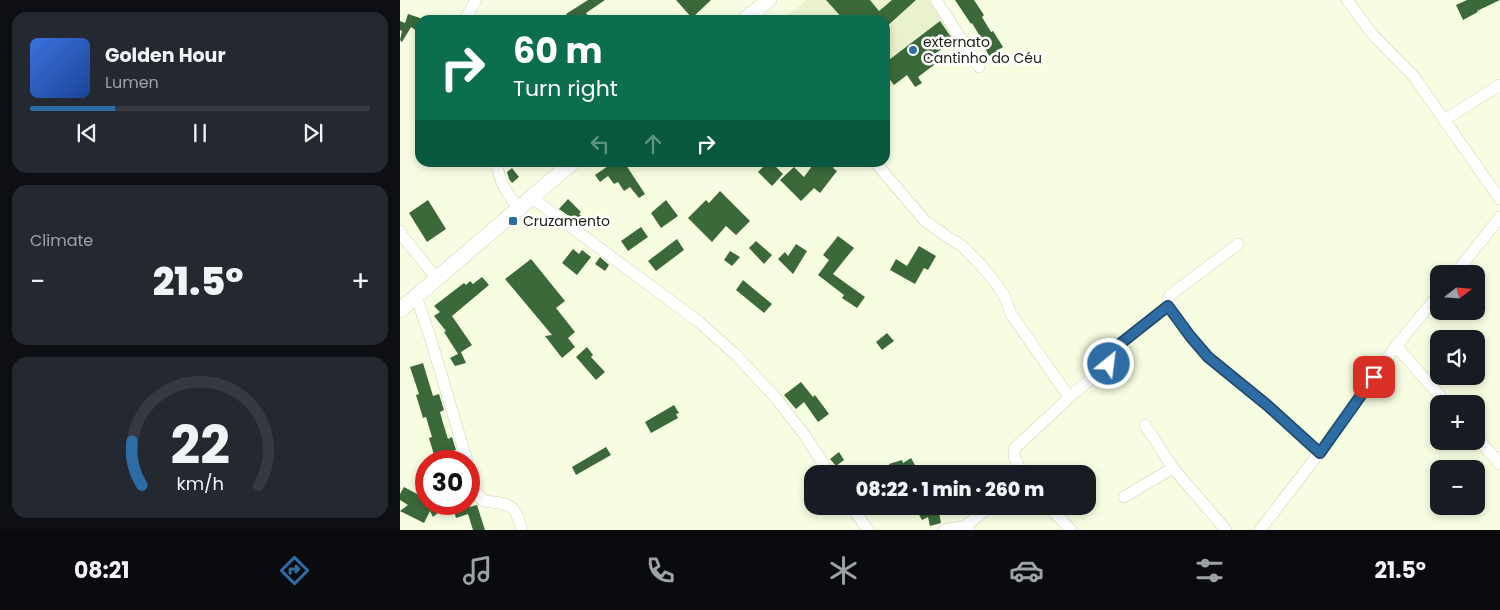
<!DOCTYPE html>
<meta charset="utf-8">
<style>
:root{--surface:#171b24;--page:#242831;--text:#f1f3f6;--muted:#9ea1a6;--line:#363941;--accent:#2e6da4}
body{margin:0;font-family:Poppins,sans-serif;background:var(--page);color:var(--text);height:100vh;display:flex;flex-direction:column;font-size:19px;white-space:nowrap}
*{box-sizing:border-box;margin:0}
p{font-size:16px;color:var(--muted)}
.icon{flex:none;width:28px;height:28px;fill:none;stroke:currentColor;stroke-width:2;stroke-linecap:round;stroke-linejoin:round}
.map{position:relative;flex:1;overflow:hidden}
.sheet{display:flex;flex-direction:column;gap:12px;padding:12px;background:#0d0f14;width:400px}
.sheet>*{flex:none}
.top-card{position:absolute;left:15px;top:15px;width:475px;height:152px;border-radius:15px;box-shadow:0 2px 8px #0003;background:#0b6e4f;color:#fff;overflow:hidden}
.needle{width:32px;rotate:73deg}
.fabs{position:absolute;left:1030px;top:265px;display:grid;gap:10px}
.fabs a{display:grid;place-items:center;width:55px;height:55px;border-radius:10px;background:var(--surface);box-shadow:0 2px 8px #0003;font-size:25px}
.speed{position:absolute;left:15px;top:450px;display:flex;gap:10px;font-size:25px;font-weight:700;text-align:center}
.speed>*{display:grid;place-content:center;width:65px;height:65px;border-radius:50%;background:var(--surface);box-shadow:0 2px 8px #0003;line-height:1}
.speed .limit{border:8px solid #d22;background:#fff;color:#111}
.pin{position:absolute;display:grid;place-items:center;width:42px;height:42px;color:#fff;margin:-21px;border-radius:10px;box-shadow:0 2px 8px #0006}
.me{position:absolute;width:55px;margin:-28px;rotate:29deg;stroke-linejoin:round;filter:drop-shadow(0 0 4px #0008)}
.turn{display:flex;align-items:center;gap:18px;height:105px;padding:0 15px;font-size:22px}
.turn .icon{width:65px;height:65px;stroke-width:2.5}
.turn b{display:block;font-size:35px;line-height:42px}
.lanes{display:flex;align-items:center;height:48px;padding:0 15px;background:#0003;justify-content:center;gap:25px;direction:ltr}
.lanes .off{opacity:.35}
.big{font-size:38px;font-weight:800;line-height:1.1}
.sheet .card{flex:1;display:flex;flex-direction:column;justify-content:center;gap:8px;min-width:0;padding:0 18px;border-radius:15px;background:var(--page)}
.sheet .dial{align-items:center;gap:0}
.dial svg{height:130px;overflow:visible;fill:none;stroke:var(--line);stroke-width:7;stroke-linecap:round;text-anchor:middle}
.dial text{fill:var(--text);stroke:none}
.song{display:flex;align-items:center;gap:15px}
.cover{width:60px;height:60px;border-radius:8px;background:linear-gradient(135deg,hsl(220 70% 55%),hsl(220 70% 35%))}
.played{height:5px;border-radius:2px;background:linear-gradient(90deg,var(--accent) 25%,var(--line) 25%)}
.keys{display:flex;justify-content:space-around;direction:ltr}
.heat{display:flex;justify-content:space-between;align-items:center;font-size:28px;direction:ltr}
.trip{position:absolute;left:404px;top:465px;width:292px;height:50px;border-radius:15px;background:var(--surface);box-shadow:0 2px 8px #0003;font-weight:800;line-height:50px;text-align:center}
.dock{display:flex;height:80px;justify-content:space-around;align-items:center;background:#090b0e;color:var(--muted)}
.dock .icon{width:35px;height:35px}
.dock .current{color:var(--accent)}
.dock b{font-size:22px;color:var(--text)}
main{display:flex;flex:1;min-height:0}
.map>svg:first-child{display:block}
</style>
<main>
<section class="sheet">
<div class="card">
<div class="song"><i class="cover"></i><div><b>Golden Hour</b><p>Lumen</p></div></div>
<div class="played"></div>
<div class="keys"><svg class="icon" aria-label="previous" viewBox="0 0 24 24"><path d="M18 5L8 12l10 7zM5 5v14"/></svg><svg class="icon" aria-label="pause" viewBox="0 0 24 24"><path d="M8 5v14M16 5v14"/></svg><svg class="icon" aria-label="next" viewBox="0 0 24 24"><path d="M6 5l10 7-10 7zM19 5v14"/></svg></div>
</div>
<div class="card"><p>Climate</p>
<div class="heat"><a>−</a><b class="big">21.5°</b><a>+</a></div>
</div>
<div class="card dial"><svg viewBox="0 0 100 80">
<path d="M14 69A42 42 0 1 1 86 69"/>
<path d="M14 69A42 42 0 0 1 8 42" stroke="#2e6da4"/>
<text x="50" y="56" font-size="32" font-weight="700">22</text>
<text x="50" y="72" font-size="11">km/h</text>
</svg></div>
</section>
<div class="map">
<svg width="1100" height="530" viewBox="0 0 1100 530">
<rect width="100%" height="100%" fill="#f7fde1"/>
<!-- built -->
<polygon fill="#eaf1ce" points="407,0 530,0 556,38 485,91 485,20 382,20"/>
<!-- building -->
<g fill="#3b693a">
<polygon points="188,0 205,0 186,13 188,16 182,20 170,20 166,14"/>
<polygon points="276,0 311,0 292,18"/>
<polygon points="426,0 470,0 479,11 492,0 516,0 485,28 485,20 444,20"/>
<polygon points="555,0 574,0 584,15 582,17 591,32 593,31 603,47 589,56 583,44 584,43 572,23 571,24"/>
<polygon points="1067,0 1100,0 1077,11 1078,12 1063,20 1056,5"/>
<polygon points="8,14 20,18 20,33 11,27 2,42 0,40 2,31 0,30 0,21 5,23"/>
<polygon points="540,21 553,40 530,58 534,65 518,77 522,83 515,87 507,75 494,85 485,73 485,63"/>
<polygon points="208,162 224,162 245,194 239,198 230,187 224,191 218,182 214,184 208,176 200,182 195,175 208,166"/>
<polygon points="368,162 371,162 383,174 372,186 358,172"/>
<polygon points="415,162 438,162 433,168 437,171 420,193 414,188 401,201 380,180 394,167 404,177"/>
<polygon points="112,168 119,177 112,183 109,179 107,172"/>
<polygon points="320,191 350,221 336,235 326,226 312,242 288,218 306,200 309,203"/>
<polygon points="168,199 181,212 179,214 184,218 179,223 159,209"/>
<polygon points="28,200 46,229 27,242 9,213"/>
<polygon points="266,200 278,216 261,228 251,213"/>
<polygon points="241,227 248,237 228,251 221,241"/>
<polygon points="438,236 454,248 433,274 465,297 457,308 442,298 444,295 418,275 429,260 423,255"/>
<polygon points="277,239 284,250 256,271 248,261"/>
<polygon points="356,241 372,255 364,264 349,248"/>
<polygon points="396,244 407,251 393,274 378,259 385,252 388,256"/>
<polygon points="519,246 536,256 528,270 524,268 515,284 490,270 496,259 507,266"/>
<polygon points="173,249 179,254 182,250 191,257 177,275 162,263"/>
<polygon points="330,251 340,257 332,266 324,260"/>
<polygon points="200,257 209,265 205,271 195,264"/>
<polygon points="131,259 165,301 156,308 175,332 168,338 175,347 162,358 145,336 152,335 105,279"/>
<polygon points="82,277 89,285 52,316 72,345 61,352 66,363 55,366 50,358 58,354 44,332 46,331 34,316 40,312 34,306 64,283 66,285 70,281 73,284"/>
<polygon points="343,280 372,304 364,313 336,290"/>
<polygon points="487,333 494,341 482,350 476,342"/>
<polygon points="187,347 193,355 191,357 205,372 196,380 176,357"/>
<polygon points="23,363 33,396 39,394 44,410 40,412 43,423 48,439 52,437 56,450 53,451 56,461 37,461 34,455 29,438 32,437 26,417 23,418 16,395 19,394 10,367"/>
<polygon points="401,382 413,397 415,395 429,414 418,422 404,402 396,409 384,395"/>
<polygon points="274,405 279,413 276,414 278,418 251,433 245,422"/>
<polygon points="206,447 211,455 176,475 172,467"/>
<polygon points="439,452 444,460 436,466 430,459"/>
<polygon points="511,458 515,465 492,472 489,464 502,460 503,463"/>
<polygon points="4,487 17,494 26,491 26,504 48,504 33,517 30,511 24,523 0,511 8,505 0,500 0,494"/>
<polygon points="52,504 68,504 70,507 77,505 85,530 73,530 68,514 56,518"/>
<polygon points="514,506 533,506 536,513 539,512 541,523 530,526 528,517 522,520"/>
</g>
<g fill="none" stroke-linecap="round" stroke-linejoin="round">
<!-- street casing -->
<g stroke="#cdd3b8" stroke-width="12">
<g id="street">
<polyline points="536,0 579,67"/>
<polyline points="947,0 973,35 1014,77 1100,199"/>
<polyline points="65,20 76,0"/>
<polyline points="1044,120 1100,85"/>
<path d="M96 162C100 182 106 193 119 209"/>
<polyline points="475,162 525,221 549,238 561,245 581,265 597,285 604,295 611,314 669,397"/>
<polyline points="131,197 299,322 336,355 376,398 406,437 430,474"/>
<polyline points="0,231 4,238 37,279"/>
<polyline points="838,244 770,295 768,299 768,306 790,336 808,357 867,405 919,453"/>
<polyline points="1055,274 1100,217"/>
<polyline points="16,296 31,340 67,461"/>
<polyline points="996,346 1047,404"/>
<polyline points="745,425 773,468"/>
<polyline points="1076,437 1100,464"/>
<path d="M69 469C72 481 73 493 84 501 110 504 115 503 122 530"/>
<path d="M623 474C619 466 611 456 615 448L674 393 709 364V355L711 351 768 306"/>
<polyline points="724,497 773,468 826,530"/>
<polyline points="451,506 468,530"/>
<polyline points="648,506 671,530"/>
<polyline points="564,527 591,506"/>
<path d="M544 530C553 528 561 526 569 529"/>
<polyline points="860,530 919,453 996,346 1039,294"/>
</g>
</g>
<!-- secondary casing -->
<g stroke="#cdd3b8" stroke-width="16">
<g id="secondary">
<polyline points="344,20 369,0"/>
<polyline points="0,310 173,162"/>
</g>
</g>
<!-- street -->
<use href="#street" stroke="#fff" stroke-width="11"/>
<!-- secondary -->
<use href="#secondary" stroke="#fff" stroke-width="15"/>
</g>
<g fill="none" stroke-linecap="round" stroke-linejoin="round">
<!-- route casing -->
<g stroke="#1e476b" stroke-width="12">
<polyline id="route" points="709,364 709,355 711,351 768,306 790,336 808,357 867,405 920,453 974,377"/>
</g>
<!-- route -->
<use href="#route" stroke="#2e6da4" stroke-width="9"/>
</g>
<!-- markers -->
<g fill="#2e6da4" stroke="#fff" stroke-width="2">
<circle cx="513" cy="50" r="5"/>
<rect x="108" y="216" width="10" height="10" rx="2.5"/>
</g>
<g text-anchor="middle" stroke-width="5" stroke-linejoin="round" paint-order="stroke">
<!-- poi labels -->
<g font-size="14" fill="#1b1d13" stroke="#fff" text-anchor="start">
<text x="523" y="47">externato<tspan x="523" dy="16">Cantinho do Céu</tspan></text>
<text x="123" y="226">Cruzamento</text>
</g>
</g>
</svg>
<div class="fabs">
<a><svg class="needle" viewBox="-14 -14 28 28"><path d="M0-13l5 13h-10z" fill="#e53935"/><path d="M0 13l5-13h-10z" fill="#9ea1a6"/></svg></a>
<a><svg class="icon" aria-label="sound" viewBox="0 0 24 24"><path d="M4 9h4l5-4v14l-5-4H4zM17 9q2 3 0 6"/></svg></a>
<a>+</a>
<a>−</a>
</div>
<div class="speed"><div class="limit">30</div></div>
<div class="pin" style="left:974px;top:377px;background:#d93025"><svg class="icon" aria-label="arrive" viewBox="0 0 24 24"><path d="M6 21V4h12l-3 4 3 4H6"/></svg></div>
<svg class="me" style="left:709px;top:364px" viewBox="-20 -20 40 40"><circle r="17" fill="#2e6da4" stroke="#fff" stroke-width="3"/><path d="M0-11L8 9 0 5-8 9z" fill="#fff"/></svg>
<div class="trip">08:22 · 1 min · 260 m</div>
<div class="top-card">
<div class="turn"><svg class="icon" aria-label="right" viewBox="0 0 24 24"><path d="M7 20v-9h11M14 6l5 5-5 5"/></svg><div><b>60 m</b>Turn right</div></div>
<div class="lanes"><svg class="icon off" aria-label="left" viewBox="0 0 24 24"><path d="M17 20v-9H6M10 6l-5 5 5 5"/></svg><svg class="icon off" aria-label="ahead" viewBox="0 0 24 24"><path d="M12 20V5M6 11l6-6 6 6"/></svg><svg class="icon" aria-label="right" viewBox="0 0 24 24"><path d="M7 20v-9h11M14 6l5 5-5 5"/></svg></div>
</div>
</div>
</main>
<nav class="dock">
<b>08:21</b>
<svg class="icon current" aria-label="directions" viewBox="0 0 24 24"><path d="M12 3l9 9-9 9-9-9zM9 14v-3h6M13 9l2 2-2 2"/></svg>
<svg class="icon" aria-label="music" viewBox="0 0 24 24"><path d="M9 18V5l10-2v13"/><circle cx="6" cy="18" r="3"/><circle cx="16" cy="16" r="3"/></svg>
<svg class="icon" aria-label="phone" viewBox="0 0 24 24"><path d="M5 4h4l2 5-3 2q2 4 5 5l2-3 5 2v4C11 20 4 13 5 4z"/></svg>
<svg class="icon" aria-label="climate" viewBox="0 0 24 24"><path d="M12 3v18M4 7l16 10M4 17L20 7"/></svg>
<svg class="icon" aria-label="car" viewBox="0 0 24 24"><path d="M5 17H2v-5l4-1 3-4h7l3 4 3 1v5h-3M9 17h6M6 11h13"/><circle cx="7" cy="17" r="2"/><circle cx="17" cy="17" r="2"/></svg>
<svg class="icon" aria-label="filters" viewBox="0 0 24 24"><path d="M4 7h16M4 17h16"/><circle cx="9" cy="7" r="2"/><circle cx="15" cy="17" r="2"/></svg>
<b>21.5°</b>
</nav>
